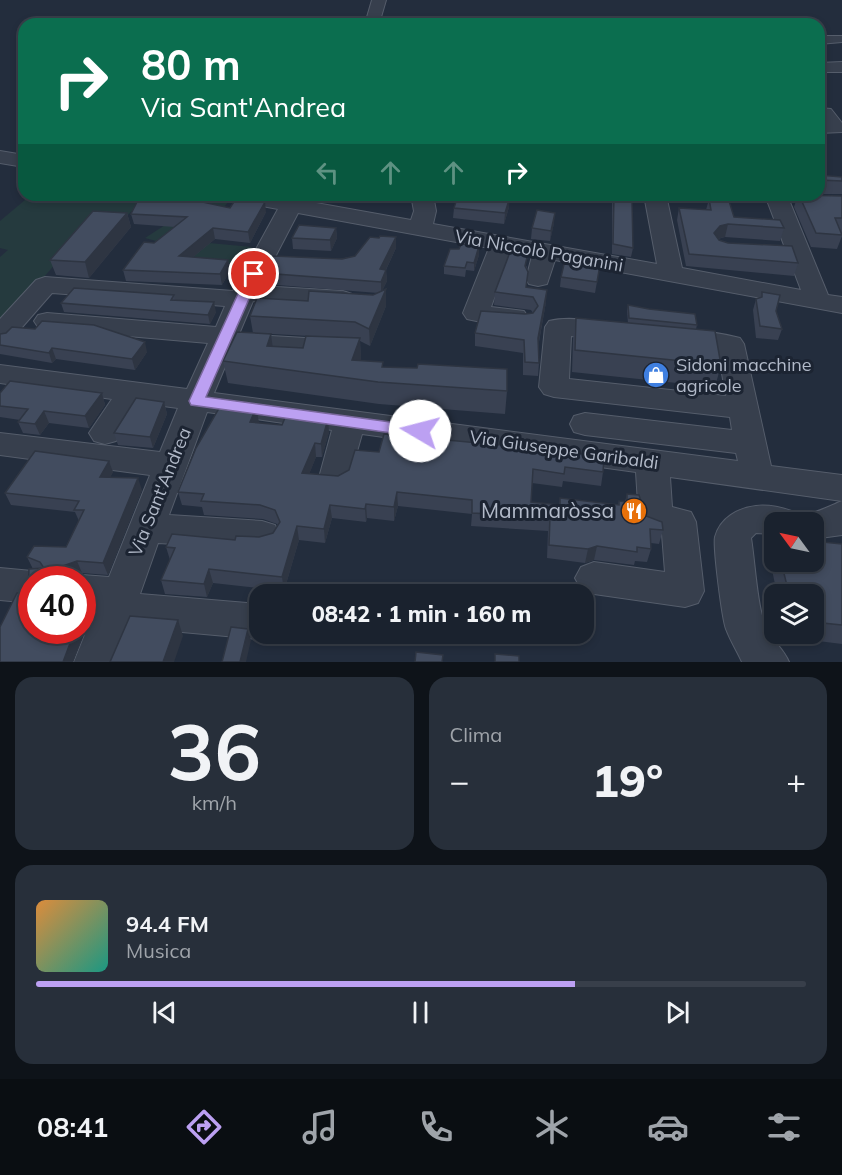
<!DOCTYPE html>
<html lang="it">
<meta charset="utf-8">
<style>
:root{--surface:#1a222e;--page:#272f3a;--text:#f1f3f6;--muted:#9fa4aa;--line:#383f4a;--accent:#bca0f2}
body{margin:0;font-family:Mulish,sans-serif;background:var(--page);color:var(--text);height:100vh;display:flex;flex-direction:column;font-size:22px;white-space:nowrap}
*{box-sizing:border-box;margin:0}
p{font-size:20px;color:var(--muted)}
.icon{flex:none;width:33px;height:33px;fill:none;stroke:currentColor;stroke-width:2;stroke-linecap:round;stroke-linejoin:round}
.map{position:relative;height:662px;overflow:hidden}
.panel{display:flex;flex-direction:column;gap:15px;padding:15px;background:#0e1319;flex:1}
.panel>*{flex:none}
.hud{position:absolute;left:18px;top:18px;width:807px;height:183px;border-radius:18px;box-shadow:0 3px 9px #0003,0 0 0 2px var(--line);background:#0b6e4f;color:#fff;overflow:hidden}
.needle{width:39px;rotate:303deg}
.tools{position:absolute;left:764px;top:512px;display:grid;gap:12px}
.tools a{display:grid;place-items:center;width:60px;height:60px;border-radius:12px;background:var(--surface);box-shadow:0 3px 9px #0003,0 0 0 2px var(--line);font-size:30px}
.speed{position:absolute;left:18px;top:566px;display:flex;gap:12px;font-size:30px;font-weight:700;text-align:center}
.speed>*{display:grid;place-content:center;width:78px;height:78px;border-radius:50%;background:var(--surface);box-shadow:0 3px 9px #0003,0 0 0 2px var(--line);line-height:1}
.speed .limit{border:9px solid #d22;background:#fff;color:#111}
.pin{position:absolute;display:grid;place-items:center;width:51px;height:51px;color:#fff;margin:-26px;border:3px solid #fff;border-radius:50%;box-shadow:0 2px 6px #0007}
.me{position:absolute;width:66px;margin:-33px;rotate:278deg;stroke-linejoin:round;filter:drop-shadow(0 0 4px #0008)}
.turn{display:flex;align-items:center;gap:21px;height:126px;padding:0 24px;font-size:27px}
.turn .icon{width:78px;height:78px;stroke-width:2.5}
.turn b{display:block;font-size:42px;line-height:51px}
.lanes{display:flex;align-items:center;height:57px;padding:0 24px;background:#0003;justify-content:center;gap:30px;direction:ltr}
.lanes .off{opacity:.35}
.big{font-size:45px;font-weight:800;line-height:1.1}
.panel .tile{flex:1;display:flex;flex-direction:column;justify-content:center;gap:9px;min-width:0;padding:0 21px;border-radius:18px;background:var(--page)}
.panel .dial{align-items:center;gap:0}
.dial b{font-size:78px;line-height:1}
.song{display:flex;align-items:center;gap:18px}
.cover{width:72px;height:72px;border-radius:9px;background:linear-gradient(135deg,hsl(30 70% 55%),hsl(170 70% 35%))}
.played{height:6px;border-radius:3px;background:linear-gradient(90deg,var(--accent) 70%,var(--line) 70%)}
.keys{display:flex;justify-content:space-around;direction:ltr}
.heat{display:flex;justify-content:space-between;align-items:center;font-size:33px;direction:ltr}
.panel .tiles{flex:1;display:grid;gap:15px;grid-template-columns:1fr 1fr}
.tile:last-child{grid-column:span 2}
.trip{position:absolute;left:249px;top:584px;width:345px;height:60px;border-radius:18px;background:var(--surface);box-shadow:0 3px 9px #0003,0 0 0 2px var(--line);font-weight:800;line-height:60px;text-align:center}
.dock{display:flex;height:96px;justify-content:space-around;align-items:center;background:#0a0e12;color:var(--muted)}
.dock .icon{width:42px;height:42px}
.dock .active{color:var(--accent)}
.dock b{font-size:27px;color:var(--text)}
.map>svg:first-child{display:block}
</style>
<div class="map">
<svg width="842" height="662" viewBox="0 0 842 662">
<rect width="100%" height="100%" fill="#232d3d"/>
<!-- green -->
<g fill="#253a3e">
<polygon points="31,195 149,195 116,226 88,226 0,328 0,257 8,250 0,248 0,221"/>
<polygon points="207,198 228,202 214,220 219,233 203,248 209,243 252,247 241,267 213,259 208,269 167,244 145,238"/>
</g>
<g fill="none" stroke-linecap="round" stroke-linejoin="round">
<!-- minor casing -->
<g stroke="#555d6b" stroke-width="2">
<g id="minor">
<polygon points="372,0 386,0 379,24 365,24"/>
<polygon points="819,36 842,36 842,42 819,44"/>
<polygon points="842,62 842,72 827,72 819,76 819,63"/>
<polygon points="819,108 831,109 842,123 842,132 819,133 819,121 822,122 819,118"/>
<polygon points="0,151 24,155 24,167 0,163"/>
<path d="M226 195 285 197 286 195H308L305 201 411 220 414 211 411 195H433L436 211 433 224 657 264 644 195H666L682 268 801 290 765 195H787L828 295 842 297V313L555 260 547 284 538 286 529 284 526 279 532 256 511 252 491 307 524 311 528 317 524 323C507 327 484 323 467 319L463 313 489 248 298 213 260 286 343 291 352 294 356 299 352 304 343 307 253 301 239 334 340 340 350 343 354 349 350 355 340 358 232 350 214 393 738 461 736 453 585 435 574 432 570 424 574 416 585 413 732 430 730 417 554 397 544 394 539 387 545 327 549 321C569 316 599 321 620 326L624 332 620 338 610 340 571 336 569 379 726 396 718 351 671 345 667 339 671 333C691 328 720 333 740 338L744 344 771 466 842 475V501L670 477 672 507 691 512 696 522 704 591 698 603 685 607 594 594 581 589 575 578 581 567 594 562 665 572 662 534 644 529 639 519 636 472 362 434 348 483 336 486 324 483 320 474 332 430 207 412 169 515 262 521 275 525 280 535 275 545 262 549 158 543 140 594 260 604V633L274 634 260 639 127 627 114 662H74L95 610 82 607V579H70L82 575 109 577 150 475 0 455V433L160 452 178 408 141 403 116 441 105 444 94 441 89 433 112 399 0 383V365L187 389 208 343 47 329 38 327 34 321 38 315 47 313 216 327 225 306 52 293 10 341 0 343V319L36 280 45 277 233 291 278 209 229 200Z"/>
<path d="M842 501V535L813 539V522H774V534L756 533 751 538C755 562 757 607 766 627 772 641 783 648 789 662H742C737 651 730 640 726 629 722 618 713 547 715 537 720 518 738 508 756 506 772 504 787 509 800 514 809 517 832 505 842 501Z"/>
<polygon points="0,568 32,571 45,576 47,579 32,579 32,603 0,600"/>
</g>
</g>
<!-- minor -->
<use href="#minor" fill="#373f4d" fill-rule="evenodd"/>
</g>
<!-- wall -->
<g fill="#394152">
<polygon points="819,175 842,177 842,194 819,194"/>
<polygon points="390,195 410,195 410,200 390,198"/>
<polygon points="612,195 627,195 633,248 631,257 612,254"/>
<polygon points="798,195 842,196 842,236 837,249 811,247 794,207"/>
<polygon points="709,199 734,217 784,228 780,241 725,237 718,239 719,240 798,263 794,276 686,266 677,220 679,208 706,210"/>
<polygon points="509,207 504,224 453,218 454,208"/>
<polygon points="230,208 266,212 250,243 215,239 193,257 228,260 230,271 222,285 126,281 123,270 154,243 175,227 134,224 131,214"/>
<polygon points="127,213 131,227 89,278 56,275 50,260"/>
<polygon points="554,223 550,241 531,239 532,228"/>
<polygon points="336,228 337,238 331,251 293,249 292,238"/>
<polygon points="396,237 396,248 386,270 387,281 382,291 386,289 386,306 370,346 360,341 361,361 383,367 507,391 505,414 379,404 228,383 223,361 271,334 273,346 303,348 328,337 253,333 250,316 308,301 373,295 378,293 265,284 263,273 355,256 379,238"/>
<polygon points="459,249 479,255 474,271 466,270 465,277 444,274 444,266"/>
<polygon points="600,265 595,293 560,287 561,277"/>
<polygon points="527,266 526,287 546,302 539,342 539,363 538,376 523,375 523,353 475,346 475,333 525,314 533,313 531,310 494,305 495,292"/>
<polygon points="762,292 776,311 782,329 778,340 756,338 753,310 756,299 760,298"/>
<polygon points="174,295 175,300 216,312 210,324 64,312 61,303"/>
<polygon points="628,305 697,325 696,329 721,365 715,387 572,372 573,339 576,318 628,323 627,311"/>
<polygon points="0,334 147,352 135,370 56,359 52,363 0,354"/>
<polygon points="0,393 102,393 105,405 89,428 49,423 40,435 23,433 18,422 20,420 0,417"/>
<polygon points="164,402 167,414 153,448 118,445 114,433"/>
<polygon points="256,408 258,423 329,432 322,457 316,457 309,474 338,476 379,452 384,434 603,472 601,486 563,481 562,487 532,483 531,502 559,505 560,498 618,505 619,501 625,502 627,494 646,516 663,530 659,544 651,543 651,549 647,562 635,561 634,565 594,560 585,563 547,558 548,531 471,526 472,514 398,506 394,521 367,518 366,522 332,518 325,543 299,540 284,591 213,583 207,597 165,594 161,580 170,560 166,547 259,537 273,533 278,526 277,524 263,519 204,515 202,507 182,505 178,492"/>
<polygon points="109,461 113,472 110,477 142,490 108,575 82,573 77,575 79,579 32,579 92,612 73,662 0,662 28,593 33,569 27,557 66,547 79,521 75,512 11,505 5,493"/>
<polygon points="774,542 774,561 813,561 842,544 842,644 786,637 785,633 813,633 813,594 777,594 769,555"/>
</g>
<!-- shaded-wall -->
<g fill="#2e3542">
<polygon points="510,197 509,207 504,224 505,213"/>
<polygon points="265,202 266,212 250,243 248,232"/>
<polygon points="127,213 131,227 89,278 85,262"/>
<polygon points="555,213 554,223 550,241 551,231"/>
<polygon points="728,224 725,237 716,239 714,233 720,226"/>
<polygon points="213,228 215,239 181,267 179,256"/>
<polygon points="336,228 337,238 331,251 330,240"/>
<polygon points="396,237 396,248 381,280 380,269"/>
<polygon points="479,246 479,255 474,271 474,263"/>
<polygon points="228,260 230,271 222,285 220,274"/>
<polygon points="386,270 387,281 381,293 381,282"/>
<polygon points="386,289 386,306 370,346 369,329"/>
<polygon points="547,290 546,302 537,351 538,338"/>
<polygon points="214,302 216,312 210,324 208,315"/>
<polygon points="271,334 274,356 267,346"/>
<polygon points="360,338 361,360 355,379 352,360"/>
<polygon points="145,342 147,352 135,370 132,359"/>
<polygon points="52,348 56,359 52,363 49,353"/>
<polygon points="102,393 105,405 89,428 85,416"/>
<polygon points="164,402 167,414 153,448 150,437"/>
<polygon points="256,408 259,422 252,435 250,422"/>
<polygon points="44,411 49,423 40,435 35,424"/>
<polygon points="328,419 329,432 322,457 321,444"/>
<polygon points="315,443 316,457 304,487 302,473"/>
<polygon points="109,461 113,472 105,489 100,477"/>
<polygon points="138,478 142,490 108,575 103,563"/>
<polygon points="397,492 398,506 394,521 394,507"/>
<polygon points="366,504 367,518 366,522 365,509"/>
<polygon points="330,505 332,518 325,543 324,529"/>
<polygon points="297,526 299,540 284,591 282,577"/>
<polygon points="597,546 594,560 585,563 588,549"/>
<polygon points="77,561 82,573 77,575 79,579 68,578 63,566"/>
<polygon points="209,569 213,583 207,597 204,584"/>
<polygon points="87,600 92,612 73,662 63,662 75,630 82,630 82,611"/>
<polygon points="178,620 183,636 174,662 163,662"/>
<polygon points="248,629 251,640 246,662 240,662"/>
</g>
<!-- building -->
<g fill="#424c5f" stroke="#2e3542" stroke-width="1.5">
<polygon points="819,175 842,177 842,181 819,180"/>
<polygon points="170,195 230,208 235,200 265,202 248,232 213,228 179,256 228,260 220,274 123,270 144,242 154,243 187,217 131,214 138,200 145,196"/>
<polygon points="458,195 494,195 510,197 505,213 454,208"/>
<polygon points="614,195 627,195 627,201 632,201 633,248 613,244"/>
<polygon points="799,195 842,196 842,218 835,218 842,235 816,233"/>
<polygon points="709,199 729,201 734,217 780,220 784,228 728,224 720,226 714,233 719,240 728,243 792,246 798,263 689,254 679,208 711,210"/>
<polygon points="537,210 555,213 551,231 532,228"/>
<polygon points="93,211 127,213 85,262 50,260"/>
<polygon points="299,225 336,228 330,240 292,238"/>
<polygon points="380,236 396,237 380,269 386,270 381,282 263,273 273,256 342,259 355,256 370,237 379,238"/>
<polygon points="461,244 479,246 474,263 467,262 465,268 444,266 450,249 459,249"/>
<polygon points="510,252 528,253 525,266 528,272 526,287 547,290 538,338 539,363 525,362 524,340 475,333 481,311 525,314 533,313 538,306 533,297 495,292"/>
<polygon points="565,260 600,265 597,282 561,277"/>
<polygon points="74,288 174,295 171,300 214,302 208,315 61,303"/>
<polygon points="386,289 369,329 355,322 250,316 257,298 308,301 309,291 373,295"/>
<polygon points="762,292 780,295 776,311 782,329 760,326 756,299 762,297"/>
<polygon points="628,305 649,309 695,314 697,325 629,318"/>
<polygon points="576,318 715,331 721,365 575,350"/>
<polygon points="42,321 94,325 145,342 132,359 52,348 49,353 0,345 0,334 6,333 12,327 35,329"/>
<polygon points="237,332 271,334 267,346 303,348 306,336 360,338 352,360 383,362 382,367 417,368 418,364 507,369 507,391 378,382 223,361"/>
<polygon points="10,381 102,393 85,416 44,411 35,424 18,422 28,409 0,406 0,393"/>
<polygon points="136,398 164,402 150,437 114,433"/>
<polygon points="222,403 256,408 250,422 282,425 287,413 328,419 321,444 315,443 302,473 338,476 349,470 355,450 379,452 384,434 499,445 500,442 604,457 603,472 565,467 564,474 533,469 531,502 560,505 560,498 619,505 619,501 627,502 627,494 639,495 646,516 662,522 663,530 650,529 651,549 637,547 637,552 597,546 588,549 549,545 550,517 472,513 472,500 397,492 394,507 366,504 365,509 330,505 324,529 297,526 282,577 209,569 204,584 161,580 175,548 166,547 172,534 235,540 236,536 259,537 273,533 280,522 275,510 260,505 201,501 204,494 178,492 196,448"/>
<polygon points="35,451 109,461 100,477 138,478 103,563 77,561 63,566 65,569 75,569 75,579 32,579 32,630 75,630 63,662 0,662 0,627 17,593 28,593 29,569 44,568 40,562 27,557 34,546 66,547 84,510 74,510 79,501 5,493"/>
<polygon points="813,541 842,544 842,625 813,622 813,594 789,594 781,561 813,561"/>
<polygon points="82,599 87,600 82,611"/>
<polygon points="130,616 178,620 163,662 110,662"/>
<polygon points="231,627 248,629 240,662 222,662"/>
<polygon points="416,652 443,655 442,662 415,662"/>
<polygon points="495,654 519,656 519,662 495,662"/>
</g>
<!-- route -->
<polygon fill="#bca0f2" stroke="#7a689d" stroke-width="1.5" points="254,270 260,274 206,397 420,426 426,427 428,431 426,435 420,437 191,405 189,401 247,274"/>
<!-- icons -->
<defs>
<g id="shop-disc" transform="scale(1.35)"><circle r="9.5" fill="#3f7fe0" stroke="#1c2432"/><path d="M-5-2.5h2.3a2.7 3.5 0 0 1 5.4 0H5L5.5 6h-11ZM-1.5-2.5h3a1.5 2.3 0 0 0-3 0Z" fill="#fff"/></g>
<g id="restaurant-disc" transform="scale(1.35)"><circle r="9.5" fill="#e8710a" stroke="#1c2432"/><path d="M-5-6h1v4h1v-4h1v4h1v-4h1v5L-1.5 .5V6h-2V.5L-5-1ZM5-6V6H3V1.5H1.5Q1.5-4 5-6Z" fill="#fff"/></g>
</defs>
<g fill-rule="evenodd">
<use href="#shop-disc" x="656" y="375"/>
<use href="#restaurant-disc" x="634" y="511"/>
</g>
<g text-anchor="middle" stroke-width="6" stroke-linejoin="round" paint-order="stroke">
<!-- street labels -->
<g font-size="18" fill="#b2bac9" stroke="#1c2432">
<text transform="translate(539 251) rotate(10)" y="6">Via Niccolò Paganini</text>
<text transform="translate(564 450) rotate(8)" y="6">Via Giuseppe Garibaldi</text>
<text transform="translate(160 492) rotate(-68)" y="6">Via Sant'Andrea</text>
</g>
<!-- poi labels -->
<g font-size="18" fill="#b2bac9" stroke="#1c2432" text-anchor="start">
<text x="676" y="371">Sidoni macchine<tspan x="676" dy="21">agricole</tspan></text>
</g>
<!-- near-poi labels -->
<g font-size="21" fill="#b2bac9" stroke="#1c2432" text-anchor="end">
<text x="614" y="518">Mammaròssa</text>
</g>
</g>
</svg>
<div class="tools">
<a><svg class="needle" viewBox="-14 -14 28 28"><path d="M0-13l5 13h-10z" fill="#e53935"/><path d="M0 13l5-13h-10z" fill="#9fa4aa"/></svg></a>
<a><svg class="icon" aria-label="layers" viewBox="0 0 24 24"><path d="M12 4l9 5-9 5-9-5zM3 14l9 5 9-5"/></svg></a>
</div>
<div class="speed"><div class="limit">40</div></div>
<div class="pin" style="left:254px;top:274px;background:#d93025"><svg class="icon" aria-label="arrive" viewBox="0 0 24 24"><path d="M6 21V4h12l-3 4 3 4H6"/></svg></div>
<svg class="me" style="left:420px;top:431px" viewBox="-20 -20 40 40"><circle r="19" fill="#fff"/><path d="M0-13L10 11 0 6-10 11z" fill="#bca0f2"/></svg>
<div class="trip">08:42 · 1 min · 160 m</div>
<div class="hud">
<div class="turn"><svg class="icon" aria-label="right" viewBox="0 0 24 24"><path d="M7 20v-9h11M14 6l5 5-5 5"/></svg><div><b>80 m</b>Via Sant'Andrea</div></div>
<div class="lanes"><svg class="icon off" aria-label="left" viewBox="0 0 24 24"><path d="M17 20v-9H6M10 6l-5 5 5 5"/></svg><svg class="icon off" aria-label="ahead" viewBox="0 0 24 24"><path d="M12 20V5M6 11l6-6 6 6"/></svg><svg class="icon off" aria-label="ahead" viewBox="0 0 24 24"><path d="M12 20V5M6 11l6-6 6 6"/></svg><svg class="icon" aria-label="right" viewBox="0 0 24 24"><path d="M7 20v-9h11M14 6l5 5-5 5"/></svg></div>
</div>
</div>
<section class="panel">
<div class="tiles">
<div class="tile dial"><b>36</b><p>km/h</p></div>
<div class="tile"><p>Clima</p>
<div class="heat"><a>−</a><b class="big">19°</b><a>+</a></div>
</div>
<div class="tile">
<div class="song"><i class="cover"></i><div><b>94.4 FM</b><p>Musica</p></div></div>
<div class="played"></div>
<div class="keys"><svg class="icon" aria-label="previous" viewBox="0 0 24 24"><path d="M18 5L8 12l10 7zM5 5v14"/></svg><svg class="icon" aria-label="pause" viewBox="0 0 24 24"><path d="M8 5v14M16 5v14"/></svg><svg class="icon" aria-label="next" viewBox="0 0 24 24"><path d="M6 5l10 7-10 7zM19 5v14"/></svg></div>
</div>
</div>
</section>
<nav class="dock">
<b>08:41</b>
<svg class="icon active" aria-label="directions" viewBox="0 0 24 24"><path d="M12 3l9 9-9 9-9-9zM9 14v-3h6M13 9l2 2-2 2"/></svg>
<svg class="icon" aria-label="music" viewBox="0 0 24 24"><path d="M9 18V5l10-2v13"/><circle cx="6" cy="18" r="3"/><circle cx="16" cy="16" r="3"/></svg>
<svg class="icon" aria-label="phone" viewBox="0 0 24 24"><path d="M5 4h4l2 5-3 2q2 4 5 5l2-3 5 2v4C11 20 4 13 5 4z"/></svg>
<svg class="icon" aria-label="climate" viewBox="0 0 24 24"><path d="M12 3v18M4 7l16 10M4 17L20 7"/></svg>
<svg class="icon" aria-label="car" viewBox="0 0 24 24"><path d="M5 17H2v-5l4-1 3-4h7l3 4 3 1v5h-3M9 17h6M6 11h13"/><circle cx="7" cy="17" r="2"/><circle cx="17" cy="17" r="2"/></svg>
<svg class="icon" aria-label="filters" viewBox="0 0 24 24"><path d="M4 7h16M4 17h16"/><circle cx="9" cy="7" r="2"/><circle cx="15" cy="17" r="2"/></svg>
</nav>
